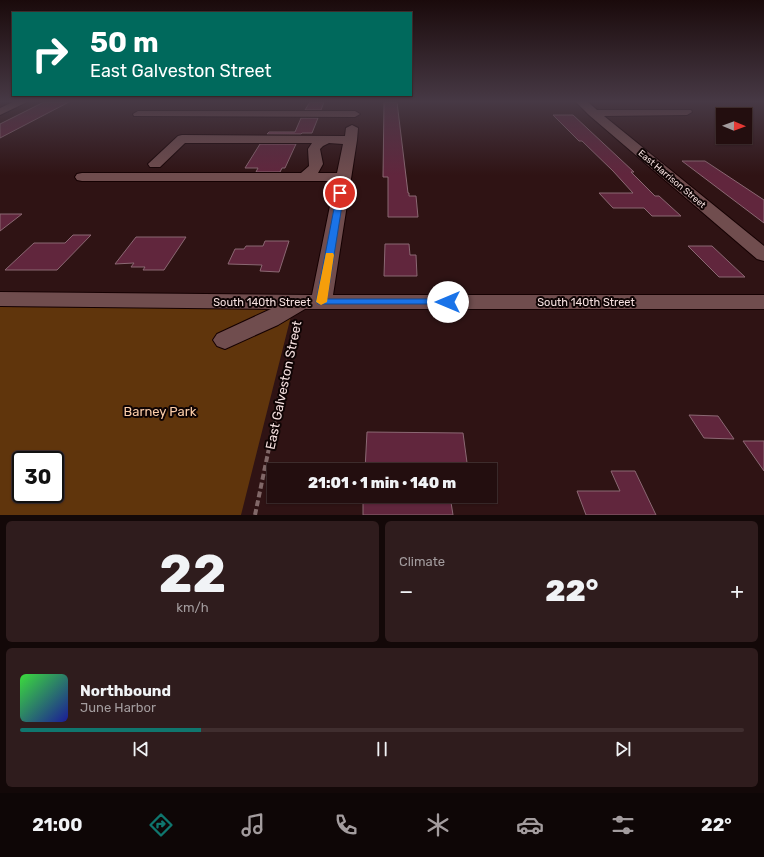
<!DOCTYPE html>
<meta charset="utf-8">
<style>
:root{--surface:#230e0f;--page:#2f1c1d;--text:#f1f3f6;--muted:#a39c9e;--line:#402e2f;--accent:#0f766e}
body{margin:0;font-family:Rubik,sans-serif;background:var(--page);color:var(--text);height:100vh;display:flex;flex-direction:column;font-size:15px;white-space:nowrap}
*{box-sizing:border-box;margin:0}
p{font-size:13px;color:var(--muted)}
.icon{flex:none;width:22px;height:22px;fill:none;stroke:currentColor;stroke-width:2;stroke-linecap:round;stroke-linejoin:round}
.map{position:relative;height:515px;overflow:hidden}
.side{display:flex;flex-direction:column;gap:6px;padding:6px;background:#130808;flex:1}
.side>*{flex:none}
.banner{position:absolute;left:12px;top:12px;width:400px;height:84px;border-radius:0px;box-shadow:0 1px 3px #0004,0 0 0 1px var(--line);background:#00695c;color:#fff;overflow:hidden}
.needle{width:26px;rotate:91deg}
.controls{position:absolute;left:716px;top:108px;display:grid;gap:8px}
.controls a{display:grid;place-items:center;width:36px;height:36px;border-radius:0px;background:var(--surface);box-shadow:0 1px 3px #0004,0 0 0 1px var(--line);font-size:20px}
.speed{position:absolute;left:12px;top:451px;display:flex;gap:8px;font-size:20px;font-weight:700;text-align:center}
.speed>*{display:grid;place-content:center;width:52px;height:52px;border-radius:50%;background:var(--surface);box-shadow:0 1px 3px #0004,0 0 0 1px var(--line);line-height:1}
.speed .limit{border:2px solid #111;border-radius:6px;background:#fff;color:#111}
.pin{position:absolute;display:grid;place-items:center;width:34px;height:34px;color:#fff;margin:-17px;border:2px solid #fff;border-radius:50%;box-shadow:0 1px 4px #0007}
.me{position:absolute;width:44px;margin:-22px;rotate:270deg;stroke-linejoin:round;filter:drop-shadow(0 0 3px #0008)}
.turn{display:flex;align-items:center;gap:14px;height:84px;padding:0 12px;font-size:18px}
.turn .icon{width:52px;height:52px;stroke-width:2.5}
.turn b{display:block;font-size:28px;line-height:34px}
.big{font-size:30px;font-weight:800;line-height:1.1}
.side .card{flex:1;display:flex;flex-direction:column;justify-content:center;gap:6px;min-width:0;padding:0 14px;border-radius:6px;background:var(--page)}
.side .dial{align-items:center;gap:0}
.dial b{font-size:52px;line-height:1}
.song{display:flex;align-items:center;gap:12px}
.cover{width:48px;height:48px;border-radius:6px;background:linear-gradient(135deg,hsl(120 70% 55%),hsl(240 70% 35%))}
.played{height:4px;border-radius:2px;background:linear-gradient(90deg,var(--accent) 25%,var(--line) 25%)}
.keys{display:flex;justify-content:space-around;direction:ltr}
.heat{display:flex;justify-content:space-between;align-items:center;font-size:22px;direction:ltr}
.side .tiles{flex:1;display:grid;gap:6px;grid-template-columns:1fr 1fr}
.card:last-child{grid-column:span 2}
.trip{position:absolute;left:267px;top:463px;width:230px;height:40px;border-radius:0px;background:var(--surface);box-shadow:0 1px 3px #0004,0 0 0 1px var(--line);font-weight:800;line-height:40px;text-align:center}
.dock{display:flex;height:64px;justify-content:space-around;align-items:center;background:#0e0606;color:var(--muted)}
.dock .icon{width:28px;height:28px}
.dock .current{color:var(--accent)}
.dock b{font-size:18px;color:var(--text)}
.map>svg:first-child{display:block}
</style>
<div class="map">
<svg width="764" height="515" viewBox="0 0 764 515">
<rect width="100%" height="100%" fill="#2f1314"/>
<!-- green -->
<path fill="#60350c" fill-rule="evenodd" d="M0 307 293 308 241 515H0ZM21 460H55V494H21Z"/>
<!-- building -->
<g fill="#61263d" stroke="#8b6873">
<polygon points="44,102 69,102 0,138 0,124"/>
<polygon points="310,102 324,102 321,110 305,110"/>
<polygon points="384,102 397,102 408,193 409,193 409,196 416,196 418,217 388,217 388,177 383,177"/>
<polygon points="553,115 573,115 634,172 631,172 655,196 659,196 681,216 652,216 644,208 613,208 599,193 633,193 613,171 582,141 579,141"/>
<polygon points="301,118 318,118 312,133 302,133 301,134 267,134 269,132 295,132"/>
<polygon points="260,144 296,144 285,168 282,168 280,172 256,172 258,168 245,168"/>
<polygon points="682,161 705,161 764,200 764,223"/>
<polygon points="0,214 22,214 0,231"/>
<polygon points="73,235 91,235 57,270 5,270 34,243 65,243"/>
<polygon points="136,237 186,237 164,270 143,270 145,267 131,267 134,263 115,264"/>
<polygon points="265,241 289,241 279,272 260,271 262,265 228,264 235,249 244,249 246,246 263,246"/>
<polygon points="385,244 409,244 410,255 416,255 417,276 384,276"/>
<polygon points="688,246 712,246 745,277 719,277"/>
<polygon points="689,415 718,416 734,439 704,438"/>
<polygon points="367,432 463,433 468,470 365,470"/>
<polygon points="743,441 764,441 764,471"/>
<polygon points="611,471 635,471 656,515 586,515 577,491 620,491"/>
<polygon points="363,496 450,496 453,515 363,515"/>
</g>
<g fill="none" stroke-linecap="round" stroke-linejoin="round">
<!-- minor casing -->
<g stroke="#150102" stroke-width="2">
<g id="minor">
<polygon points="13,102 27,102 0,115 0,108"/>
<polygon points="576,102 588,102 597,110 691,110 692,112 687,115 604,116 764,246 764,261 757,259 589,115"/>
<polygon points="138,111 355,111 360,114 355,117 134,116 133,114"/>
<path d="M352 125 358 128 357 140 333 295H764V309H305L278 325 225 349 217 346 213 340 217 334 271 309 0 306V292L312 295 335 181H82L77 180 75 177 77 174 82 173H301L309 166 308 149 312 143H185L160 167H150L148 164 178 136 182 135 345 136 346 128ZM329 143 343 144 337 173H318L323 164 320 149 323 146Z"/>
</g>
</g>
<!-- path-far1 -->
<polyline stroke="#816868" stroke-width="3" stroke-dasharray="5 2.5" stroke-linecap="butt" points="282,387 296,322"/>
<!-- path -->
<polyline stroke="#816868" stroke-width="4" stroke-dasharray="6 3" stroke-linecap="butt" points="255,515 282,386"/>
<!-- minor -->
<use href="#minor" fill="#704d4e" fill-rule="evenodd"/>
</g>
<!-- sky -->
<linearGradient id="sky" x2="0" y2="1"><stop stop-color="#1a0a0b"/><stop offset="0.58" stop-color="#473945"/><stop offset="1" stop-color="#473945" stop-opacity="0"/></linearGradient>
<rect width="764" height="175" fill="url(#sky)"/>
<!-- route -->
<polygon fill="#1a73e8" stroke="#114b97" points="340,190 344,193 327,299 448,299 451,300 453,302 451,304 318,304 316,302 337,193"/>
<!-- slow -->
<polygon fill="#f59e0b" points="326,253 333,253 334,255 327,302 321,305 316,302"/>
<g text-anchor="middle" stroke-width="4" stroke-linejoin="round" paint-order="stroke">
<!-- far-street labels -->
<g font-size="9" fill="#f6e1e0" stroke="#0f0404">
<text transform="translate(672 179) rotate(40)" y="3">East Harrison Street</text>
</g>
<!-- street labels -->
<g font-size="11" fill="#f6e1e0" stroke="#0f0404">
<text x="262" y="306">South 140th Street</text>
<text x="586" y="306">South 140th Street</text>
</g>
<!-- near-street labels -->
<g font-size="13" fill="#f6e1e0" stroke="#0f0404">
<text transform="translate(283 385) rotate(-78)" y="5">East Galveston Street</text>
</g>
<!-- near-park labels -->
<g font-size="13" fill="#fbcca8" stroke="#0f0404">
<text x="160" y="416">Barney Park</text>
</g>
</g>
</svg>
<div class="controls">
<a><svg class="needle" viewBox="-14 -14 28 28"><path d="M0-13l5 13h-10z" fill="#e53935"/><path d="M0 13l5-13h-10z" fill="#a39c9e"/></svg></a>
</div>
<div class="speed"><div class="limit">30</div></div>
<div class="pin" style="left:340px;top:193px;background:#d93025"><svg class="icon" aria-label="arrive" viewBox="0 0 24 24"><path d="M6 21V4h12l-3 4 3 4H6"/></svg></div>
<svg class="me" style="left:448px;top:302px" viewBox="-20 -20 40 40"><circle r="19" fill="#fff"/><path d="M0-13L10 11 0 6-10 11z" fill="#1a73e8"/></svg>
<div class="trip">21:01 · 1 min · 140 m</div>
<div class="banner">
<div class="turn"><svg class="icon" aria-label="right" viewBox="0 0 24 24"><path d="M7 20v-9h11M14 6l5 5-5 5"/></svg><div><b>50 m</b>East Galveston Street</div></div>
</div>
</div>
<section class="side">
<div class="tiles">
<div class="card dial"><b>22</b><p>km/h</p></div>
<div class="card"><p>Climate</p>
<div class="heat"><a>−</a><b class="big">22°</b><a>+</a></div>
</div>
<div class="card">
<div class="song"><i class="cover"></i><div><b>Northbound</b><p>June Harbor</p></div></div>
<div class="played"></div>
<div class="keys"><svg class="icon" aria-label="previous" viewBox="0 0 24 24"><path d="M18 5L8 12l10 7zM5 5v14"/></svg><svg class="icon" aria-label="pause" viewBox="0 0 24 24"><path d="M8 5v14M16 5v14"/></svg><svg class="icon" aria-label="next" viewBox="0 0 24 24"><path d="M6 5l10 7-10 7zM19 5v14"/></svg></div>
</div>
</div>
</section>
<nav class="dock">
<b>21:00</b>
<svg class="icon current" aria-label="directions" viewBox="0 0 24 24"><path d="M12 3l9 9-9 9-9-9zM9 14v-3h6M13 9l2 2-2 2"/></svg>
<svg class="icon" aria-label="music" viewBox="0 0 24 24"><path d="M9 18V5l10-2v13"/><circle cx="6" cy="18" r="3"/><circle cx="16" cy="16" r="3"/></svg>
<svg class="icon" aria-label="phone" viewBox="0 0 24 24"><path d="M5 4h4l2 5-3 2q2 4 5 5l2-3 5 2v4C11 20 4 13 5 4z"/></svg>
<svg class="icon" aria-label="climate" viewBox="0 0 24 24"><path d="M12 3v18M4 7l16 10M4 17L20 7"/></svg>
<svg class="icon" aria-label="car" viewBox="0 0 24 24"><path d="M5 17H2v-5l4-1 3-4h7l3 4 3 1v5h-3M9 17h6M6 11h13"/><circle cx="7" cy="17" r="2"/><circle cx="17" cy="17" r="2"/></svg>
<svg class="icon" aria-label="filters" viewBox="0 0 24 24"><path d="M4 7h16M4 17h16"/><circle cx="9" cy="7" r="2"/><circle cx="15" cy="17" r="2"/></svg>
<b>22°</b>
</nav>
